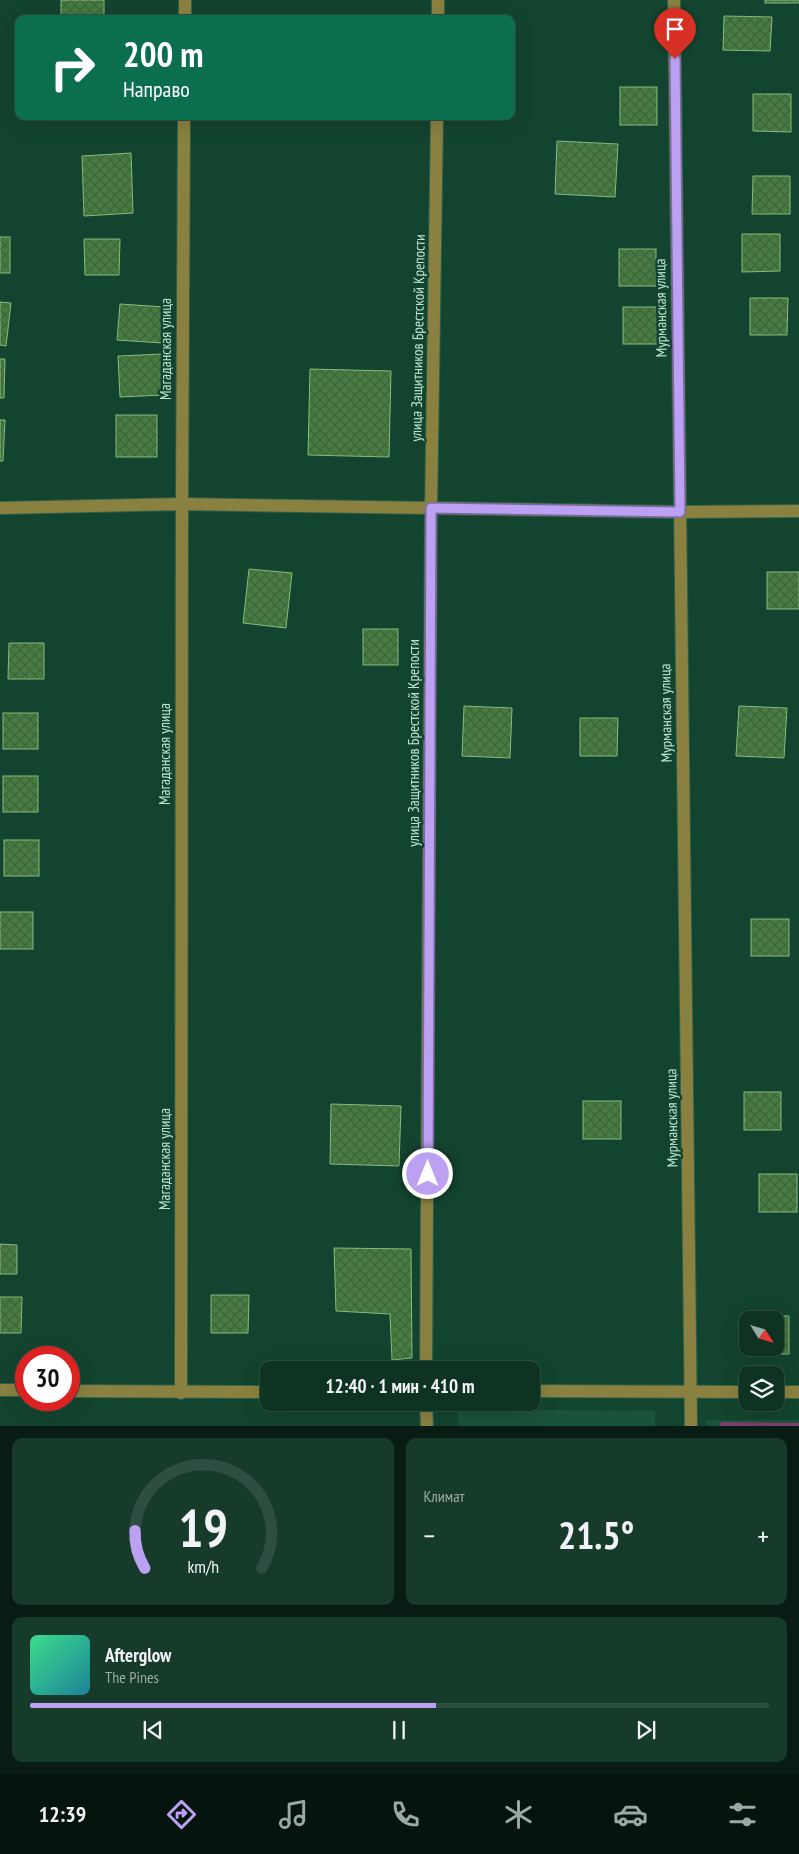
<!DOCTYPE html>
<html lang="ru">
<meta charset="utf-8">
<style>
:root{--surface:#0e3323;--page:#173b2b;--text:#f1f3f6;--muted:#9baaa6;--line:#2e4e41;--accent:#bca0f2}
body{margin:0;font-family:"PT Sans Narrow",sans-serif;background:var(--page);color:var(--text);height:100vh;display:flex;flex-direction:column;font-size:19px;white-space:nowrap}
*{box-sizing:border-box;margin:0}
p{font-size:16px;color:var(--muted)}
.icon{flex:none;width:28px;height:28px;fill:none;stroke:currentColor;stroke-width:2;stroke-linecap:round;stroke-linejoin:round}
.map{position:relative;height:1426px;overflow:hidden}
.drawer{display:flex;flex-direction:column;gap:12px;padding:12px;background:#081c13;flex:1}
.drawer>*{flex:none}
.guide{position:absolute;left:15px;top:15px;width:500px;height:105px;border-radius:10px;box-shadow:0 5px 20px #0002,0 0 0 1px var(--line);background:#0b6e4f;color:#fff;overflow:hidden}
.needle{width:32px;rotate:127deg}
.controls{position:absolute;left:739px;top:1311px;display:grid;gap:10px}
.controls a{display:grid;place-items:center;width:45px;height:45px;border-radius:10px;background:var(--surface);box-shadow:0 5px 20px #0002,0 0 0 1px var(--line);font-size:25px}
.speed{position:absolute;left:15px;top:1346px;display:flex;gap:10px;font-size:25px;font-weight:700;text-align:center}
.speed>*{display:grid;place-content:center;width:65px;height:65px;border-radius:50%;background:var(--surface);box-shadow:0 5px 20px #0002,0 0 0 1px var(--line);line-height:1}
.speed .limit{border:8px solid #d22;background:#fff;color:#111}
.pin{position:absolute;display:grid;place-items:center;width:42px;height:42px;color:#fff;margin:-51px -21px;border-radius:50% 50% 50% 0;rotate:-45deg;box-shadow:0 0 5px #0007}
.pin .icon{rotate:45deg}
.me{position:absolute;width:55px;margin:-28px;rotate:0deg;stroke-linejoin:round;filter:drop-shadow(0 0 4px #0008)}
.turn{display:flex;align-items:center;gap:18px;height:105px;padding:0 25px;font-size:22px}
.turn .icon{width:65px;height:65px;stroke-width:2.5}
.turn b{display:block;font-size:35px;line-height:42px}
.big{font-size:38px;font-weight:700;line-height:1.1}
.drawer .widget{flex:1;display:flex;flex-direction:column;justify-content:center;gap:8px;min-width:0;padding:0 18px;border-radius:10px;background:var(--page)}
.drawer .dial{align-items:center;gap:0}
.dial svg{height:130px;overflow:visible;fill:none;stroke:var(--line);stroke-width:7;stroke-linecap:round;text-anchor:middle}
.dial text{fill:var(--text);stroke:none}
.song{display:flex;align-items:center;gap:15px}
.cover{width:60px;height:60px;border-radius:8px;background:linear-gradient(135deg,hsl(150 70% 55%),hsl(190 70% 35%))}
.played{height:5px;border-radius:2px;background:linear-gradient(90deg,var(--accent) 55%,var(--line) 55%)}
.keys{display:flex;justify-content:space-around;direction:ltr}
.heat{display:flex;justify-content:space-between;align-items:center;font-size:28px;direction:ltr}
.drawer .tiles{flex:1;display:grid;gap:12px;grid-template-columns:1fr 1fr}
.widget:last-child{grid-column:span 2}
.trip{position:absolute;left:260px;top:1361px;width:280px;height:50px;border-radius:10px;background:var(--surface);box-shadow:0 5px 20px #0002,0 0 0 1px var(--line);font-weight:700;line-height:50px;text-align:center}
.menu{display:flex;height:80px;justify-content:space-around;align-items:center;background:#06140e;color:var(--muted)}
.menu .icon{width:35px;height:35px}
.menu .active{color:var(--accent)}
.menu b{font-size:22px;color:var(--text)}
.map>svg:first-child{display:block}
</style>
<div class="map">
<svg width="799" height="1427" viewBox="0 0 799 1427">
<defs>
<pattern id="building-cross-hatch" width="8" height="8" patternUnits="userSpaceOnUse" patternTransform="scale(1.25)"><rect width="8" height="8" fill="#467c3f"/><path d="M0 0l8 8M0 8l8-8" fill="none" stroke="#40633f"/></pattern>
</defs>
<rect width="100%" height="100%" fill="#13442f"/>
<!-- built -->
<g fill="#1b523b">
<polygon points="458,1409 655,1411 655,1426 458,1426"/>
<rect x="706" y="1420" width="93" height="6"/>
</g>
<!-- pitch -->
<polygon fill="#7d4068" points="721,1422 799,1423 799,1426 720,1426"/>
<!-- building -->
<g fill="url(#building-cross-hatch)" stroke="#84bc7c">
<rect x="61" y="0" width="43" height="19"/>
<rect x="765" y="0" width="34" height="3"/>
<polygon points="724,16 772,17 770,51 723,50"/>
<rect x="620" y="87" width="37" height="38"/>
<polygon points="753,94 791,94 791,132 753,131"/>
<polygon points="557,141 618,144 615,197 555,194"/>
<polygon points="131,153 133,213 84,216 82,156"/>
<polygon points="753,176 790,176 790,214 752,214"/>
<polygon points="742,234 780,234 780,271 742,272"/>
<rect x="0" y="237" width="10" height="36"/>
<polygon points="84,239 120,239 119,275 85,275"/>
<rect x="619" y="249" width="37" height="37"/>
<polygon points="750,298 788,298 787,335 750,335"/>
<polygon points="0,302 11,303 6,346 0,345"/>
<polygon points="120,304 165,307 162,343 117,340"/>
<rect x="623" y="307" width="38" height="37"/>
<polygon points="163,354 165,395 120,397 118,356"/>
<polygon points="0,359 5,359 4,398 0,398"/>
<polygon points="310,369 391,371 389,457 308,455"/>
<rect x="116" y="415" width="41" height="42"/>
<polygon points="0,420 5,420 3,461 0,461"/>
<polygon points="249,569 292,573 286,628 243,623"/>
<rect x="767" y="572" width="32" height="37"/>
<rect x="363" y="629" width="35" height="36"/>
<polygon points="9,643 44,643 44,679 8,679"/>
<polygon points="464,706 512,708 510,758 462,756"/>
<polygon points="739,706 787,708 784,758 736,756"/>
<rect x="3" y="713" width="35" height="36"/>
<polygon points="580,718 618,718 617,756 580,756"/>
<rect x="3" y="776" width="35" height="36"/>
<rect x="4" y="840" width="35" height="36"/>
<rect x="0" y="912" width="33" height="37"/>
<rect x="751" y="919" width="38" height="37"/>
<rect x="744" y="1092" width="37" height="38"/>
<rect x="583" y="1101" width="38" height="38"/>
<polygon points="331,1104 401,1106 399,1166 330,1164"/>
<rect x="759" y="1174" width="38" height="38"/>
<polygon points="0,1244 17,1245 17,1274 0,1274"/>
<polygon points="334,1248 411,1249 412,1358 392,1360 390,1314 336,1311"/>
<polygon points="211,1295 249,1295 248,1333 211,1333"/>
<polygon points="0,1297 22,1297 21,1333 0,1333"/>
<polygon points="751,1316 789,1316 789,1354 751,1354 751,1348 775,1348 775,1320 751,1320"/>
</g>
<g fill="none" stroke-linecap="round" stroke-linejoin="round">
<!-- minor casing -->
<g stroke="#31614c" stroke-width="14">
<g id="minor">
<polyline points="674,0 691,1427"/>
<polyline points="185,19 185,0"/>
<polyline points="438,19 438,0"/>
<polyline points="0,508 182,504 680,512 799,511"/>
<polyline points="426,1370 431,509 437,116"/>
<polyline points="0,1390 26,1390"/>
<polyline points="69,1391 269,1392"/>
<polyline points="531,1391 748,1392"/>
<polyline points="775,1392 799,1392"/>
<polyline points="181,1393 182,504 184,116"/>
<polyline points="426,1402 427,1427"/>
</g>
</g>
<!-- minor -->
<use href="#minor" stroke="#8a8141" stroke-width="12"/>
</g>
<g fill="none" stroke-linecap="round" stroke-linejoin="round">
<!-- route casing -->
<g stroke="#7a689d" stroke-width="12">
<polyline id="route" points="428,1174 431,508 680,512 675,59"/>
</g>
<!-- route -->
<use href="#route" stroke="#bca0f2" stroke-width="9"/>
</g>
<g text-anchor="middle" stroke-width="5" stroke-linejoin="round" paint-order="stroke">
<!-- street labels -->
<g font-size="15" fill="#bce6d0" stroke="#13442f">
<text transform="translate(661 308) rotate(-91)" y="5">Мурманская улица</text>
<text transform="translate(418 338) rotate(-89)" y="5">улица Защитников Брестской Крепости</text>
<text transform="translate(166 349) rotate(-90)" y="5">Магаданская улица</text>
<text transform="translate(666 713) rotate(-91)" y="5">Мурманская улица</text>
<text transform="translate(414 743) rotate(-90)" y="5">улица Защитников Брестской Крепости</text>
<text transform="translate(165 754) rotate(-90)" y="5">Магаданская улица</text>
<text transform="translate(672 1118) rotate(-91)" y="5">Мурманская улица</text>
<text transform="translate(165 1159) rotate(-90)" y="5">Магаданская улица</text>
</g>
</g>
</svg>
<div class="controls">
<a><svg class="needle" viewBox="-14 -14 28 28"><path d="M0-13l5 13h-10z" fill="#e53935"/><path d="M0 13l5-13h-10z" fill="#9baaa6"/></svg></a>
<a><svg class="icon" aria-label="layers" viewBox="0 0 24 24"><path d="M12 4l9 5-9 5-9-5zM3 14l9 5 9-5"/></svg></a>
</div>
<div class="speed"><div class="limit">30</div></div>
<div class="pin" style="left:675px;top:59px;background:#d93025"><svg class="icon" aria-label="arrive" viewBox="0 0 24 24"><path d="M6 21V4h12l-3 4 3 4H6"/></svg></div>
<svg class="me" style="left:428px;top:1174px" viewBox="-20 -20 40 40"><circle r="17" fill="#bca0f2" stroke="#fff" stroke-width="3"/><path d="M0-11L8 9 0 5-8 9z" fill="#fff"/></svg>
<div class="trip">12:40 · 1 мин · 410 m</div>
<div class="guide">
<div class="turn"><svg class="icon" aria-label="right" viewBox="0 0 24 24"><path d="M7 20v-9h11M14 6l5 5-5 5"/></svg><div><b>200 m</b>Направо</div></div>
</div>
</div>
<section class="drawer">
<div class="tiles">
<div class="widget dial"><svg viewBox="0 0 100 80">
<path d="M14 69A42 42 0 1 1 86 69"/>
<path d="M14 69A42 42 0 0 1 8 46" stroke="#bca0f2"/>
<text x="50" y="56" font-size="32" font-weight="700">19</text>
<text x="50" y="72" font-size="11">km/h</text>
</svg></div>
<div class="widget"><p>Климат</p>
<div class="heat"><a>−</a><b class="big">21.5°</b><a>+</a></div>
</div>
<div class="widget">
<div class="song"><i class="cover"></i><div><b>Afterglow</b><p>The Pines</p></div></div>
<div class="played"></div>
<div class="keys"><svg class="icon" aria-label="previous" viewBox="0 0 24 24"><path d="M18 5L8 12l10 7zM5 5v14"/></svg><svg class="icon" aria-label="pause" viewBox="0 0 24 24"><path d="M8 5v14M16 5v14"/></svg><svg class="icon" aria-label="next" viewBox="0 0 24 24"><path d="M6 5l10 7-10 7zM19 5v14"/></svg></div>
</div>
</div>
</section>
<nav class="menu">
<b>12:39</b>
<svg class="icon active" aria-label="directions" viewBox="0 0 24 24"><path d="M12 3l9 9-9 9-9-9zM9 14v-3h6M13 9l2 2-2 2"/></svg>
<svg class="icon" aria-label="music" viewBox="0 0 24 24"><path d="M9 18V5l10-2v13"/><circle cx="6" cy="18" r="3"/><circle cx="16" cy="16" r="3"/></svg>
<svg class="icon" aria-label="phone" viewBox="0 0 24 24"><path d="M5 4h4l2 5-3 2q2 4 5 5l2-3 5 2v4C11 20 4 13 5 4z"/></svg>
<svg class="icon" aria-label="climate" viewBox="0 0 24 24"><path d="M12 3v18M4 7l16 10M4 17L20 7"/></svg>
<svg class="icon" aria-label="car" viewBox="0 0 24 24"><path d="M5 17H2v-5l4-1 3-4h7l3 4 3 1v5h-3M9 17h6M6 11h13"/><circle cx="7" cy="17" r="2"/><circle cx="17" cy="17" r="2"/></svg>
<svg class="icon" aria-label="filters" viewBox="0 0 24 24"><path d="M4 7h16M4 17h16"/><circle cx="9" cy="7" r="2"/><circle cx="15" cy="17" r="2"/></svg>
</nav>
